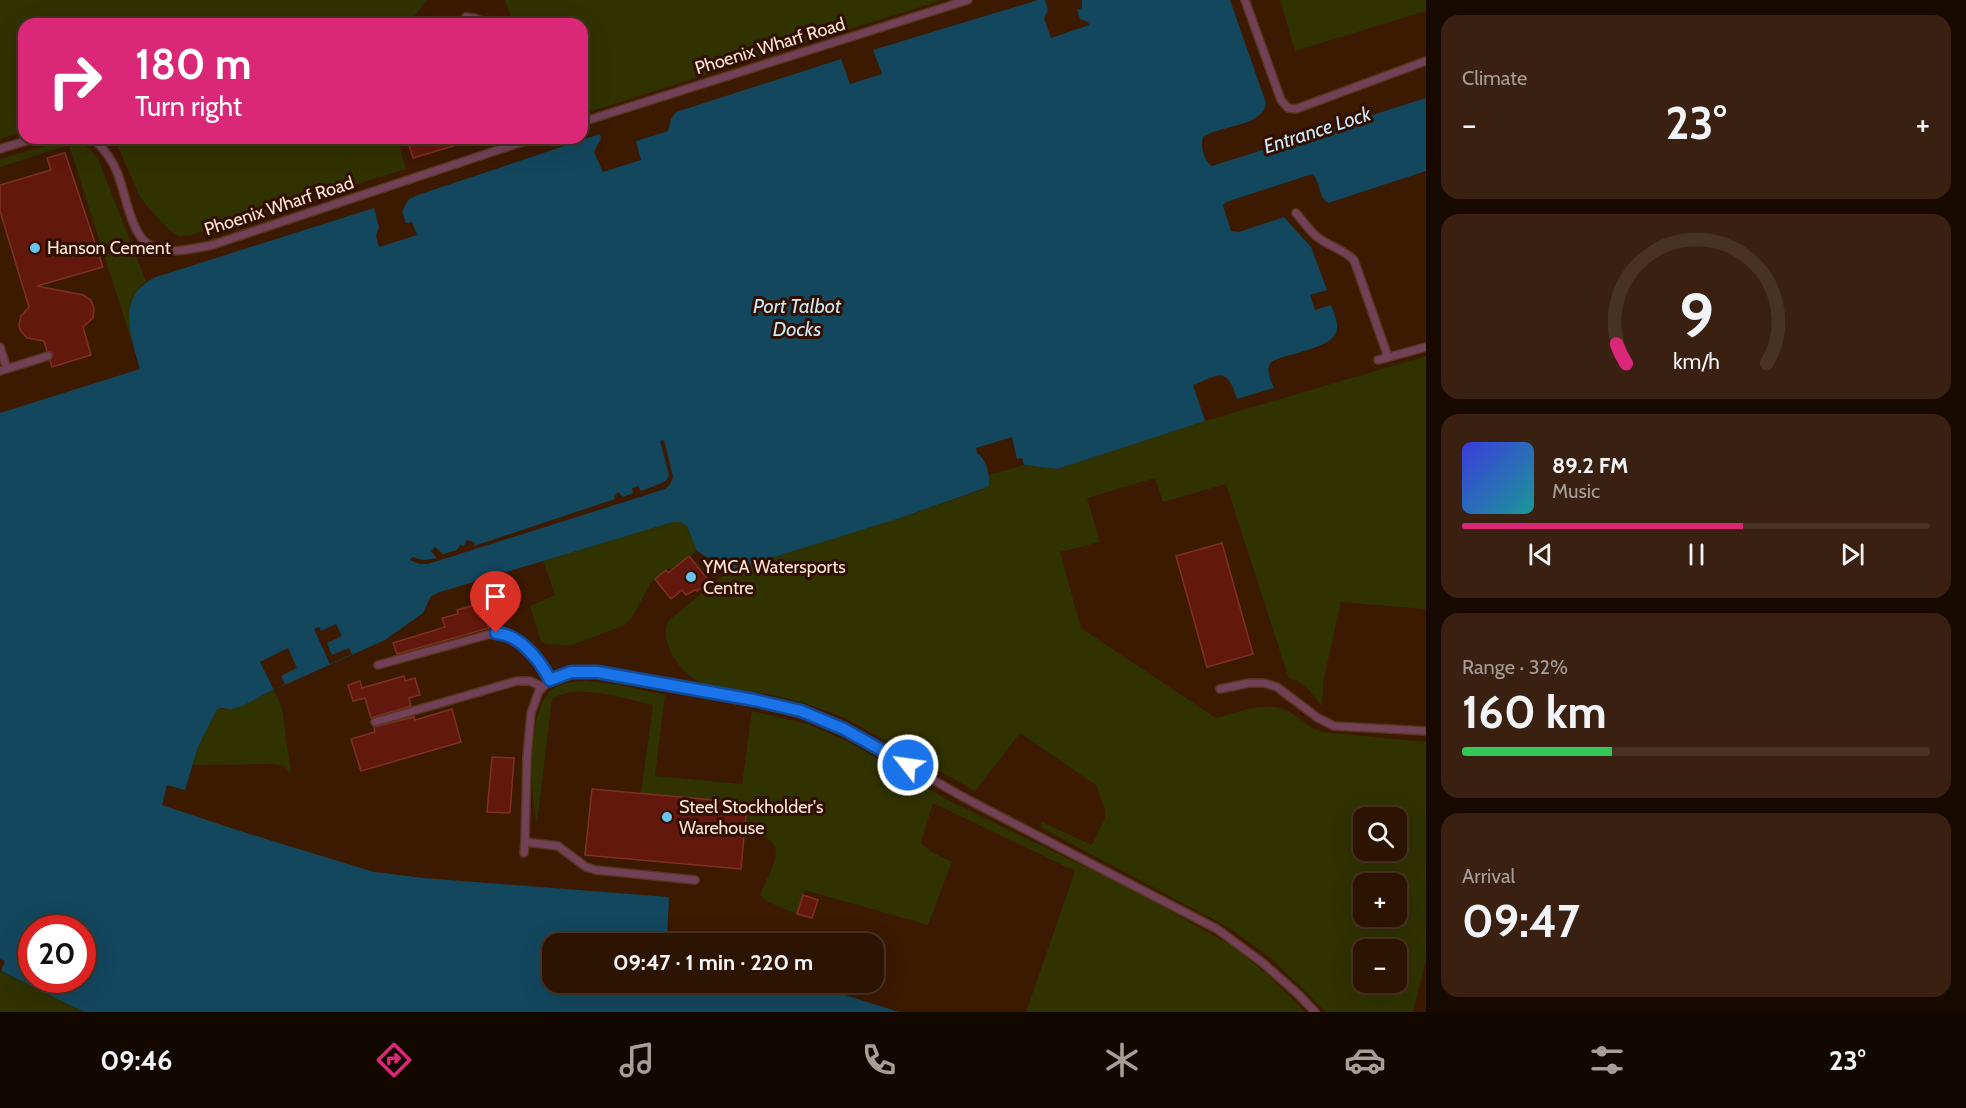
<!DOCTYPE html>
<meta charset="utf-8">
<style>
:root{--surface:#2d1301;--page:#392010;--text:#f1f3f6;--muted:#a79e99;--line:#483223;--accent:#db2777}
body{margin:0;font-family:Cabin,sans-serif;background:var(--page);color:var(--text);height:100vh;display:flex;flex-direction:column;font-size:22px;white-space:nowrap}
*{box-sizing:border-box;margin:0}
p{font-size:20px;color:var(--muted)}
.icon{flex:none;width:33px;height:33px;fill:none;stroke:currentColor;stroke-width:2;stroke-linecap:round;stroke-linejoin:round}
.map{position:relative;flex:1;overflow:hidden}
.panel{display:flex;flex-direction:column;gap:15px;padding:15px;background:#190a01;width:540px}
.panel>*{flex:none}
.top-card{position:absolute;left:18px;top:18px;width:570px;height:126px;border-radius:18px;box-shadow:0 6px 24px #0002,0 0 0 2px var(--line);background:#db2777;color:#fff;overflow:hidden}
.buttons{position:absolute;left:1353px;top:807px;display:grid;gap:12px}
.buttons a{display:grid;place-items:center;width:54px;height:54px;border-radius:12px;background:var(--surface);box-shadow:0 6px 24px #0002,0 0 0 2px var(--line);font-size:30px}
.speed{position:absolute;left:18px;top:915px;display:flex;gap:12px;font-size:30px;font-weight:700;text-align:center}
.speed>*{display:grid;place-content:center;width:78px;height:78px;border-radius:50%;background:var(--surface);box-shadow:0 6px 24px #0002,0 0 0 2px var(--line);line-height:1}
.speed .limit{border:9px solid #d22;background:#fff;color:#111}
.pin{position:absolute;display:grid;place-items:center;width:51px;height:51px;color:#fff;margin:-62px -26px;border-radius:50% 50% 50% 0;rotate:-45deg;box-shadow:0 0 6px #0007}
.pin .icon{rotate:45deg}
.me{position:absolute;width:66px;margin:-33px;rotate:300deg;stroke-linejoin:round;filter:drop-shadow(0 0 4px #0008)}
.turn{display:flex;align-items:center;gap:21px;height:126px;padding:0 18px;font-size:27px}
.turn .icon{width:78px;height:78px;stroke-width:2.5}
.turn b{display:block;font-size:42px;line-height:51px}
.big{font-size:45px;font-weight:700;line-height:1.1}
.panel .tile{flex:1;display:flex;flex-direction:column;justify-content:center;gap:9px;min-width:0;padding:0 21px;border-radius:18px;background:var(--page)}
.panel .dial{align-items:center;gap:0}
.dial svg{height:156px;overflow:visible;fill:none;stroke:var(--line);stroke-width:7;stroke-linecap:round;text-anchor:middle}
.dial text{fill:var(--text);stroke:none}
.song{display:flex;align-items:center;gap:18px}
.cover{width:72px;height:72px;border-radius:9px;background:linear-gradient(135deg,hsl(240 70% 55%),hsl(180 70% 35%))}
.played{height:6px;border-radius:3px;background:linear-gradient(90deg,var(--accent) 60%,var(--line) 60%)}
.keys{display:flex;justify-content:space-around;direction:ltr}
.heat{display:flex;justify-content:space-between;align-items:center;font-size:33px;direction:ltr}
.charge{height:9px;border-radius:4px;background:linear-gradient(90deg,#34c759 32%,var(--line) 0)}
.trip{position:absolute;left:542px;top:933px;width:342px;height:60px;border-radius:18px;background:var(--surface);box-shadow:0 6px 24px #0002,0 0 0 2px var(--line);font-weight:700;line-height:60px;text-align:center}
.dock{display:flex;height:96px;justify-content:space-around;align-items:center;background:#120800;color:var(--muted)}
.dock .icon{width:42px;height:42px}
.dock .selected{color:var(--accent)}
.dock b{font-size:27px;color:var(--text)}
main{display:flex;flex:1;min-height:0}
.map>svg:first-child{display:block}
</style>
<main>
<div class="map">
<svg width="1426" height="1012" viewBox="0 0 1426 1012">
<rect width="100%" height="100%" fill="#3c1901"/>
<!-- green -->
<g fill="#303200" fill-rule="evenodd">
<polygon points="0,0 427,0 408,24 24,24 24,131 0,139"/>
<polygon points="505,0 942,0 582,114 582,24 514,24"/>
<polygon points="1280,0 1426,0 1426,11 1295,51"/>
<polygon points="113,138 397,138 406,169 191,235 179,236 169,230 146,205 138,193 117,144"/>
<path d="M64 140C79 139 90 147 98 159L146 281C128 295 130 322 132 342L69 145 0 167V159Z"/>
<path d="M1426 356V609L1341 602 1324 678 1322 706C1313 695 1305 681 1289 679L1226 484 1163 502 1155 478 1087 498 1100 542 1060 552 1081 628 1216 718C1240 712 1266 699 1290 712 1301 719 1309 728 1322 732L1426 742V960L1413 1012H1326L1272 959 1231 929 1040 827 1042 822 1092 845 1105 818V810L1097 786 1020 733 975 791 845 718C818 707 791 698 762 693 743 690 720 692 703 684 681 675 659 644 668 621L729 571 897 519 981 490 989 485V475L1024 465 1057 469 1205 421ZM1364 818H1396V850H1364ZM1364 884H1396V916H1364ZM1364 950H1396V982H1364Z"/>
<polygon points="673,522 681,522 687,526 697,551 672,570 669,567 650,584 632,618 625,625 569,646 547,644 541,642 530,606 555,595 543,561"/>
<path d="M585 681 615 684 665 695 655 776 742 784 752 711 811 725 849 742 948 800 1139 893 1232 946 1267 974 1305 1012H1026L1075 871 933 803 921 843 931 852 952 862 928 925 805 890 797 914 766 901 760 895C764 881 788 850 768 839 761 835 752 833 745 831L747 803 641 793 653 705C627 699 575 682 552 699L537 824C530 795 527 714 550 691 559 682 573 682 585 681Z"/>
<polygon points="274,690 282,708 291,773 281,765 272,764 193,765 198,747 217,709 236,708"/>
<polygon points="0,971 84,1012 0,1012"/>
</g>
<!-- water -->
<path fill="#13475e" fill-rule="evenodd" d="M1038 0H1045L1048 10 1044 18 1051 38 1089 25 1088 22 1080 19 1077 10 1082 8V0H1230L1266 103C1263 127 1220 125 1203 137 1200 146 1204 161 1212 166L1426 98V171L1328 203C1318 197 1321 181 1312 174L1226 202 1223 205 1231 231 1239 232 1284 217 1311 247 1327 290 1310 295 1315 310 1331 305C1333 312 1338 321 1337 329 1335 349 1286 353 1271 362 1265 370 1271 380 1274 388L1237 399C1227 366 1220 374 1193 385L1205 421 1057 469 1024 465 1022 458 1017 459 1012 437 976 448 977 453C986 459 990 474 989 485L985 488 897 519 729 571 697 551 687 526 681 522H673L440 592 431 596 423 613 385 640 269 692 242 706 232 709 222 708 217 709 198 747 185 790 167 785 162 805 240 831 374 872 424 878 669 897 667 939 680 943 552 944V982L807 983 899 1012H84L1 971 5 961 0 959V413L140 369C130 335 116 295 156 277L374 208 379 227 376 236 379 247 417 235 412 222 406 223 402 211 409 199 418 195 600 134 601 138 594 152 603 172 641 160 636 141 668 131 671 119 676 112 841 59 850 84 882 74 873 50ZM32 928H82V980H32Z"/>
<!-- pier -->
<g fill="#3c1901">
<polygon points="664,440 673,477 670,484 665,489 428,564 419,564 410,560 412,557 423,560 437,558 431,551 435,547 443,554 457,550 460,545 464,546 467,540 475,543 474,546 615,499 614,497 618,492 623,497 633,493 632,488 638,486 641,491 662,483 666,481 669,475 660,441"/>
<polygon points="336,624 342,636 327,643 332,655 349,648 352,654 330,664 314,629 319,627 321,631"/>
<polygon points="288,648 297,668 281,676 285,684 274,690 260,662"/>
</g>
<!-- building -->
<g fill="#62180c" stroke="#7d3124" stroke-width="1.5">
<polygon points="407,138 469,138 470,141 413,158"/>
<polygon points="65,153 103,267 37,286 83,295 91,300 94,309 93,318 83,327 91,355 52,367 50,361 53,355 51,352 47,351 44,341 27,338 20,330 19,325 21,316 29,307 0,211 0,185 51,170 47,158"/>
<polygon points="1222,543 1253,654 1207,667 1176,556"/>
<polygon points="689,556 709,581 697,591 695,590 686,595 682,590 671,599 655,579 666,570 668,573"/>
<polygon points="482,603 489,628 397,654 393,643 445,627 442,618 458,614 457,610"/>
<polygon points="404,676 405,681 415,678 420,695 409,698 411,706 371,718 365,698 353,701 348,685 360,681 362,688"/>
<polygon points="452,709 461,742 361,771 351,739 375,732 374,727 414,717 415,720"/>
<polygon points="492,757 514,758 510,813 487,812"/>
<polygon points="592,789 747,803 741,869 585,855"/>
<polygon points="803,895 818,900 812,918 797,914"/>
</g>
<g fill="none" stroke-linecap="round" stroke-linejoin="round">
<!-- service casing -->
<g stroke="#57361f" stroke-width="10">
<g id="service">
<polyline points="1245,0 1281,100 1288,108 1296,109 1426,61"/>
<polyline points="466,17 474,18 489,24"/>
<polyline points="582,122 968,0"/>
<path d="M93 138C103 148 112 159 117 172 125 191 131 234 148 244 167 256 192 249 212 245L534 138"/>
<polyline points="0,149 36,138"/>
<path d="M1296 213C1303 221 1309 230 1316 236 1328 246 1343 249 1354 260L1388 357"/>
<polyline points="0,347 7,369"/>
<polyline points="1378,360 1426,347"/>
<polyline points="0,371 48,356"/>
<path d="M378 665 487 635C515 628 538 657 550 680"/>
<polyline points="1220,689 1249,683 1264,683 1277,687 1318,718 1334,726 1426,731"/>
<polyline points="375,722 517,681 530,681 542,687"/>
<polyline points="524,853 525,842"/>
<polyline points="695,880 596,870 586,867 558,846 525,842 527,757 531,713 539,691 551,679 571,672 597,672 781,706 816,716 844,729 963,797 1217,929 1263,963 1299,995 1315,1012"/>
</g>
</g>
<!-- service -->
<use href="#service" stroke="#724158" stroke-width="7"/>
</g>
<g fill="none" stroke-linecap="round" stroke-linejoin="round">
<!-- route casing -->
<g stroke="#114b97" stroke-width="15">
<path id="route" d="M496 633C519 634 540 660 550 680L571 672H597L754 700 801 711 844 729 908 765"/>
</g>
<!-- route -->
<use href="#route" stroke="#1a73e8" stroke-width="10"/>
</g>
<!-- markers -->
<g fill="#69c4f0" stroke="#310f00" stroke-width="2">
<circle cx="35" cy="248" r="6"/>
<circle cx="691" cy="577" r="6"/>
<circle cx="667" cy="817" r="6"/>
</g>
<g text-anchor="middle" stroke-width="6" stroke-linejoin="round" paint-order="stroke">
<!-- street labels -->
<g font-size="18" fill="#fde5d7" stroke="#310f00">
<text transform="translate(770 46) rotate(-17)" y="6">Phoenix Wharf Road</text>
<text transform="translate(279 206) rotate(-18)" y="6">Phoenix Wharf Road</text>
</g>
<!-- poi labels -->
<g font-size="18" fill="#fde5d7" stroke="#310f00" text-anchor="start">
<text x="47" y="254">Hanson Cement</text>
<text x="703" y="573">YMCA Watersports<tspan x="703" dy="21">Centre</tspan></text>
<text x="679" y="813">Steel Stockholder's<tspan x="679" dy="21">Warehouse</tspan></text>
</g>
<!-- water labels -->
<g font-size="20" font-style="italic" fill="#cbe9f9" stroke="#310f00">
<text transform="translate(1317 130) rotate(-18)" y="7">Entrance Lock</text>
<text x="797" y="313">Port Talbot<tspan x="797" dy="23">Docks</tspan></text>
</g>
</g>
</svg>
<div class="buttons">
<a><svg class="icon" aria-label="search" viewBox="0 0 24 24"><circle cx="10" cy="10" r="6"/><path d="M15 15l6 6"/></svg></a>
<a>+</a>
<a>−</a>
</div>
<div class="speed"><div class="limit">20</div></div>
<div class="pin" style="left:496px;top:633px;background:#d93025"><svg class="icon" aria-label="arrive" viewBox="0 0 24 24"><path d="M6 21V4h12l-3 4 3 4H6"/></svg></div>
<svg class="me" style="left:908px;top:765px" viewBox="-20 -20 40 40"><circle r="17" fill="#1a73e8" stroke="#fff" stroke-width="3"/><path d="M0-11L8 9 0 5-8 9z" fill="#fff"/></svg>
<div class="trip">09:47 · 1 min · 220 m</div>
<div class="top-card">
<div class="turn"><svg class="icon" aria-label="right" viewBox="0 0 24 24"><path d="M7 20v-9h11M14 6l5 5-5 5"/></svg><div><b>180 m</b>Turn right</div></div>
</div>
</div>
<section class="panel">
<div class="tile"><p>Climate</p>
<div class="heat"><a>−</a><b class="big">23°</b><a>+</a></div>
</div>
<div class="tile dial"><svg viewBox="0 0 100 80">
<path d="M14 69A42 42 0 1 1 86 69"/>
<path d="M14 69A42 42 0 0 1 9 59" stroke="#db2777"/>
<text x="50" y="56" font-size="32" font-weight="700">9</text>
<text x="50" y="72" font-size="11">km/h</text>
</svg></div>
<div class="tile">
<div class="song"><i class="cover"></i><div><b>89.2 FM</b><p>Music</p></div></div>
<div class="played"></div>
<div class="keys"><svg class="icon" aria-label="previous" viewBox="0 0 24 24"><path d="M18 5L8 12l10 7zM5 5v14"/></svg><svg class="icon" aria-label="pause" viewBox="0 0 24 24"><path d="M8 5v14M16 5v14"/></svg><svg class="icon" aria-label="next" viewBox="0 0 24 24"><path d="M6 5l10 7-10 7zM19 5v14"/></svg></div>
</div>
<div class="tile"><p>Range · 32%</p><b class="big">160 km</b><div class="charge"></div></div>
<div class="tile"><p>Arrival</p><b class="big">09:47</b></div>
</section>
</main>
<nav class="dock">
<b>09:46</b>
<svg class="icon selected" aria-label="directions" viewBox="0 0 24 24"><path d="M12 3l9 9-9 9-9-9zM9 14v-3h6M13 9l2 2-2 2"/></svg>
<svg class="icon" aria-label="music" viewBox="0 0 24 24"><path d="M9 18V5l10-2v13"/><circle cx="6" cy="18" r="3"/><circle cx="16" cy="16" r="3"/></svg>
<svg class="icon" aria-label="phone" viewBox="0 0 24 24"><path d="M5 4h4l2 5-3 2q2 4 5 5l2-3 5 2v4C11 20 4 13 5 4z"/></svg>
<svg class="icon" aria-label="climate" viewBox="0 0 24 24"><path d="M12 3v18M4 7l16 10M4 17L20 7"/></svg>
<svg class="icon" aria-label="car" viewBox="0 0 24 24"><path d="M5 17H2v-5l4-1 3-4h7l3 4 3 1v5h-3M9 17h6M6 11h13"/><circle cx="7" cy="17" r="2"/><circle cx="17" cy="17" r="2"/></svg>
<svg class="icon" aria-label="filters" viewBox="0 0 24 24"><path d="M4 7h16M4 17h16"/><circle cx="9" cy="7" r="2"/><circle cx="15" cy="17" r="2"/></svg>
<b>23°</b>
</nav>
